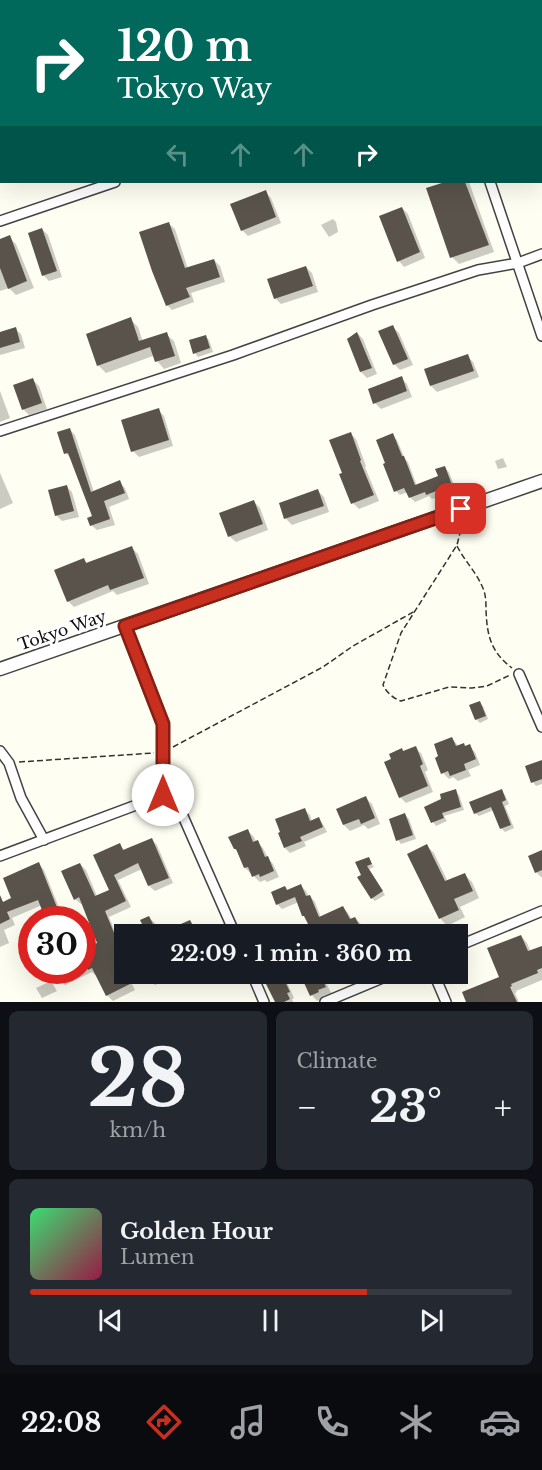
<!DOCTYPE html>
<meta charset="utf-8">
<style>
:root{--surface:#171b24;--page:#242831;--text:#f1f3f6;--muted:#9ea1a6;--line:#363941;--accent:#c92f1e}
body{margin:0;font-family:"Libre Baskerville",serif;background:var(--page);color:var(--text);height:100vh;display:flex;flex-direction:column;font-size:22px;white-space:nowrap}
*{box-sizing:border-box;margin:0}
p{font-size:20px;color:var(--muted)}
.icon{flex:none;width:33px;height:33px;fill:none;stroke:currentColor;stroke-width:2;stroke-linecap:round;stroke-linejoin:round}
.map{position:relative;height:1002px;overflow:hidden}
.drawer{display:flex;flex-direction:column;gap:9px;padding:9px;background:#0d0f14;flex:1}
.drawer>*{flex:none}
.hud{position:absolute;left:0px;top:0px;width:543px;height:183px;box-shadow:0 6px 24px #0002;background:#00695c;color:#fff;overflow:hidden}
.speed{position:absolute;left:18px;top:906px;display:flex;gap:12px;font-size:30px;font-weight:700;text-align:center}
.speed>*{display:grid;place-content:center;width:78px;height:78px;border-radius:50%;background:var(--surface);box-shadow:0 6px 24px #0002;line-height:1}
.speed .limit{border:9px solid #d22;background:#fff;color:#111}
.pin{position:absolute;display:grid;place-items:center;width:51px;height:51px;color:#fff;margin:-26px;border-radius:12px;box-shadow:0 3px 9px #0006}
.me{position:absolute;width:66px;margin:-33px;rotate:0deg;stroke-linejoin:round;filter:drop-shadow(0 0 4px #0008)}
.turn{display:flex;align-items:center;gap:21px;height:126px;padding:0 18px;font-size:27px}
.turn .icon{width:78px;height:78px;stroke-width:2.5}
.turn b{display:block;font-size:42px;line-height:51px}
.lanes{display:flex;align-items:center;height:57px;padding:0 18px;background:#0003;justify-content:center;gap:30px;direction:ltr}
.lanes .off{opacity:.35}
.big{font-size:45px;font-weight:700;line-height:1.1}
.drawer .widget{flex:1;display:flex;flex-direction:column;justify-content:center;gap:9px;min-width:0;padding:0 21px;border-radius:9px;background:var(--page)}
.drawer .dial{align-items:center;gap:0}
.dial b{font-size:78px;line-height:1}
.song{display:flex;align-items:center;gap:18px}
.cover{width:72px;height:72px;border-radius:9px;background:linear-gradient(135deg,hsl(140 70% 55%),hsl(340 70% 35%))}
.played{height:6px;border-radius:3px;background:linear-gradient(90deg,var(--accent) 70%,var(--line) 70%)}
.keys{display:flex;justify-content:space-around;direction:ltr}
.heat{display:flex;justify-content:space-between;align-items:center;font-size:33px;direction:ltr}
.drawer .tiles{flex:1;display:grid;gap:9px;grid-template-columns:1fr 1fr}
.widget:last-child{grid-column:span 2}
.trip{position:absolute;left:114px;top:924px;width:354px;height:60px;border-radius:0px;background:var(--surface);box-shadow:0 6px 24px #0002;font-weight:700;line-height:60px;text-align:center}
.tabs{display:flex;height:96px;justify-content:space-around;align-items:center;background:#090b0e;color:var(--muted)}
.tabs .icon{width:42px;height:42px}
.tabs .on{color:var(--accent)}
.tabs b{font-size:27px;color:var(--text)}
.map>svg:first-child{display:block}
</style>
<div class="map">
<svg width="542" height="1002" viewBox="0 0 542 1002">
<rect width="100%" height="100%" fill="#fffef2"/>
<!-- shadow -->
<g fill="#0003">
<polygon points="447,182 469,182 494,252 459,264 452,257"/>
<polygon points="265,192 271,198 281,223 248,236 242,230"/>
<polygon points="402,208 408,214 425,258 404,267 399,261"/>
<polygon points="333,219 336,222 338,232 329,237 321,225"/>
<polygon points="169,224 175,229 188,269 214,260 220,266 225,282 191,293 194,302 172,310 167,305"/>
<polygon points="42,229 48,235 62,277 49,281 43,275"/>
<polygon points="9,237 16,244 34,288 16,295 9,288 0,291 0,240"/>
<polygon points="306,267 312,273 318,292 281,304 275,298"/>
<polygon points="130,319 138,327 143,342 166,334 174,341 181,363 164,369 153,356 106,373 99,366 87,334"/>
<polygon points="393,327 399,333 413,365 400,370 394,364"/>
<polygon points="15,329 21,334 25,348 0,355 0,334"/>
<polygon points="357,333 363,339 377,374 367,378 361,372 349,340"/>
<polygon points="206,337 209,340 213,352 198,357 195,353"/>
<polygon points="467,356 473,362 479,377 437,392 431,386"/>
<polygon points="401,378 407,384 412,397 381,409 375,403"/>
<polygon points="33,380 39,386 47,409 29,415 23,409"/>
<polygon points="0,391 10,418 0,422"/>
<polygon points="158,410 164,416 173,446 139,457 133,451"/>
<polygon points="69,429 75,435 94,492 119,482 125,488 129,499 109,507 115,525 97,530 91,525 94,517 72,460 66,453"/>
<polygon points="350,433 356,439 366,466 365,467 379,501 359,509 353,503 341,475 344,473"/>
<polygon points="392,435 397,440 405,459 408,462 417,486 440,477 444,467 449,472 456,490 432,499 429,496 415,502 410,497 408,492 400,495 396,491"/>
<polygon points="503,458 507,467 498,469 495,461"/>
<polygon points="0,473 13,503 0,509"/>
<polygon points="66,486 72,492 79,517 62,521 56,515"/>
<polygon points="318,491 324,497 329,512 292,525 286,519 280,504"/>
<polygon points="254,502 260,508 268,530 236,542 230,537 221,514"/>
<polygon points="132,548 138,554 149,584 117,595 113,591 74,607 68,601 84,560 88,564"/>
<polygon points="479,703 483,706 488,719 480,723 476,719"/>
<polygon points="452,738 459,747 466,747 469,746 475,752 480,765 468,770 471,776 458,781 453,777 449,779 443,773 440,757"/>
<polygon points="415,748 421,753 428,770 425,772 433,792 406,803 400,797 403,752"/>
<polygon points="542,763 542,784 536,786 533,782 527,767"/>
<polygon points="455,791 459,795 464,810 444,816 447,821 436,826 433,822 426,808 443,800"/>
<polygon points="501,791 505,795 509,804 505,806 514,828 505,832 501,828 494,810 479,816 475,813"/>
<polygon points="366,798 372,804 380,824 368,829 364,825 350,831 344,825 338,809"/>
<polygon points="305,810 310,815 312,821 319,819 323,824 327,832 304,842 306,846 290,853 285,848 280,834"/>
<polygon points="405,815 409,819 416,839 401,844 398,840"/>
<polygon points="248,831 254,837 256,842 257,842 263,848 268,858 273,864 279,877 267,882 265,880 260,882 245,868 239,853 235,849"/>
<polygon points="152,840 157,845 173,883 155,891 149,886 142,869 118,880 131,907 109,917 124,953 124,974 162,974 166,980 155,985 149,980 147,975 131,982 135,990 113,1001 107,995 97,974 95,975 92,972 65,985 60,979 56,970 82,970 82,952 99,943 83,903 81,904 75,899 80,864 86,870 97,896 111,891 95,856 120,845 125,851"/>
<polygon points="427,846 434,853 448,882 465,875 472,882 479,898 460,907 465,917 447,926 440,918"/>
<polygon points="542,851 542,878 536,872"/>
<polygon points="368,858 374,867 369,869 385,895 375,901 372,898 362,875"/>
<polygon points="39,864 44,870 64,920 38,920 47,916 42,905 12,918 15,925 4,930 9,943 0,947 0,904 13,899"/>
<polygon points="301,886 306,891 309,897 310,896 315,902 321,918 343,908 348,913 352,920 355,918 360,923 365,934 315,934 299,902 282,909 277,904 285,888 288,891"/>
<polygon points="149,918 155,923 160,934 149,934 142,921"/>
<polygon points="190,921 195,927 199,934 162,934"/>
<polygon points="32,922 32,944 24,925"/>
<polygon points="521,936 527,943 531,952 542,947 542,980 516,991 517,992 515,993 519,1002 468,1002 501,978"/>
<polygon points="271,974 282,974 284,976 294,998 292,999 293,1002 276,1002 264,977"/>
<polygon points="301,974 322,974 331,993 323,996 324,998 317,1001 312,995"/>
<polygon points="51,981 57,991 42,998 36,988"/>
</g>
<!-- building -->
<g fill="#59534b">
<polygon points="445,182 465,182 489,245 450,258 426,188"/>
<polygon points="266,190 276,217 241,231 230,204"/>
<polygon points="402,207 420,252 397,262 379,216"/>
<polygon points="169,222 185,268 214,259 220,277 186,288 190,297 166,306 152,271 139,232"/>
<polygon points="42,228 57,271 42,276 28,233"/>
<polygon points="10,235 27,281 8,289 0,268 0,239"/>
<polygon points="306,266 313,286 274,299 267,279"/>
<polygon points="131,317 139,341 167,332 175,356 155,362 150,347 97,366 86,334"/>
<polygon points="393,325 408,359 393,365 378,331"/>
<polygon points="16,327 20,342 0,348 0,332"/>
<polygon points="357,332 372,368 360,372 347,339"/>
<polygon points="206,335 210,348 193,354 189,340"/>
<polygon points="468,354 474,371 430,386 424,369"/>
<polygon points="402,376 407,391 373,404 368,389"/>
<polygon points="33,378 42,403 22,410 13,385"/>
<polygon points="159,408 169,440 131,452 121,420"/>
<polygon points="70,428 91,492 120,480 125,493 104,501 110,519 90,526 87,518 92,516 68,453 64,454 57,432"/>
<polygon points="351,432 361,460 360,461 374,495 351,504 339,474 342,473 329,440"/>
<polygon points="393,433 402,456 404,456 415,485 438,476 435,469 445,466 452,485 426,495 425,492 409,498 404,488 394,492 383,464 385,463 376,440"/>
<polygon points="67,485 74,511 55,516 48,490"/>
<polygon points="318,489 324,506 284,519 279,503"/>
<polygon points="254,500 263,524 228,537 219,513"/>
<polygon points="132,546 144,578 110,590 108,585 67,602 54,570 84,558 86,563"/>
<polygon points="480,701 486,716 475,720 469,705"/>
<polygon points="452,737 456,746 464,743 465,746 470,744 476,759 464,764 466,770 450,776 448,771 441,774 435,758 438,756 434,744"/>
<polygon points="416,746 423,764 420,766 428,786 399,798 384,762 391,759 389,754 402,748 403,751"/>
<polygon points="542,760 542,779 531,783 525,766"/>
<polygon points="456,789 461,807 442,813 444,818 431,823 424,807 441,799 440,794"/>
<polygon points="502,789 506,800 502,802 511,825 500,829 491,807 474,814 469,802"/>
<polygon points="366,796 375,818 361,824 359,819 343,825 336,809"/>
<polygon points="305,808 310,821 319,817 323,827 300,837 302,841 284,848 278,833 280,832 275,819"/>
<polygon points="405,813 413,835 396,841 389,819"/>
<polygon points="248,829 253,842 258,840 265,857 268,856 274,871 260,877 259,874 252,877 248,867 244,868 236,849 234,849 228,837"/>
<polygon points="152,838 169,878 148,886 138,863 114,875 126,901 105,911 124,957 124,974 130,984 106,996 92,968 88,970 82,959 82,950 97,943 79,897 74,900 61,871 80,863 95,896 109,890 93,855 120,843 123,850"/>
<polygon points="427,844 445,881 465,873 473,891 454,899 459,910 439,919 407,854"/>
<polygon points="542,850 542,870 535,873 528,856"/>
<polygon points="369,857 372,864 367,866 383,891 371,899 357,877 361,875 355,862"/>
<polygon points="39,862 62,920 46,920 38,900 7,912 10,919 0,924 0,895 3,902 11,898 3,878"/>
<polygon points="301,884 306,896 310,895 319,917 343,906 350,919 355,917 364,934 313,934 304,916 302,916 295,897 276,905 271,892 285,886 287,890"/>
<polygon points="149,916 158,934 147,934 140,920"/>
<polygon points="190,920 197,934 158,934"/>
<polygon points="521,935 528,951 542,946 542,968 537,970 538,973 511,984 512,986 510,987 517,1002 466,1002 462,992 499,977 487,948"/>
<polygon points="267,974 278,974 279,976 282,975 290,992 287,993 290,999 284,1002 275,1002 262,976"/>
<polygon points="300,974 320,974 326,987 318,990 319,992 310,996"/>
</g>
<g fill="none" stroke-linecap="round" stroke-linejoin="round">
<!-- minor casing -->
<g stroke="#434343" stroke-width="12">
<g id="minor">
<polyline points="427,0 428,2"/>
<polyline points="490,182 542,336"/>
<polyline points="0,221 115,182"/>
<polyline points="0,431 233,355 372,305 478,270 518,263 542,254"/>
<polyline points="125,626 163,724 163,795"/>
<polyline points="519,674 542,727"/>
<polyline points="0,751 9,763 21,798 44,840"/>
<polyline points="0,856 163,795 175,798 235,934"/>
<polyline points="458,946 542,911"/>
<polyline points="252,974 264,1002"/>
<polyline points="434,974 446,1002"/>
<polyline points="325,1002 392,974"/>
</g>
</g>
<!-- tertiary casing -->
<g stroke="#434343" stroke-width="15">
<polyline id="tertiary" points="0,669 542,481"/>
</g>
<!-- path -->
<g stroke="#323232" stroke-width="1.5" stroke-dasharray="6 3" stroke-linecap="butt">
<path d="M463 521 457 545 401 633 383 685C386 692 394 699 401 701L449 687 472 688 487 686 510 675"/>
<path d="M457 546C464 560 476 572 482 586 486 594 486 602 486 610 487 636 491 652 512 668"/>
<polyline points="173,747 323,667 353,646 415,611"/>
<polyline points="19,762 154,753"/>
</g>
<!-- minor -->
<use href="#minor" stroke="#fff" stroke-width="9"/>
<!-- tertiary -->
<use href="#tertiary" stroke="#fff" stroke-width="12"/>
</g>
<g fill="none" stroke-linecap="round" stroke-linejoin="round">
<!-- route casing -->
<g stroke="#831f14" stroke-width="15">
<polyline id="route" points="163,795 163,724 125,626 461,509"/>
</g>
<!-- route -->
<use href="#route" stroke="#c92f1e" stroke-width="10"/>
</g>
<g text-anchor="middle" stroke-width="6" stroke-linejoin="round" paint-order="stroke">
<!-- street labels -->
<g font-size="16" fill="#101010" stroke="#fff">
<text transform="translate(62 630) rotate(-19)" y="6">Tokyo Way</text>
</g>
</g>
</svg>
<div class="speed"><div class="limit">30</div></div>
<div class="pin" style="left:461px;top:509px;background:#d93025"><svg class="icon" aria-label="arrive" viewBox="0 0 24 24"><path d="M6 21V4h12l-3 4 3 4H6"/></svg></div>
<svg class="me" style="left:163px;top:795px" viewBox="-20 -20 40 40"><circle r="19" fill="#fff"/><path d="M0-13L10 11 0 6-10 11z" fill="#c92f1e"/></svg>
<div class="trip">22:09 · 1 min · 360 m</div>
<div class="hud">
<div class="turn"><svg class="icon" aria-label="right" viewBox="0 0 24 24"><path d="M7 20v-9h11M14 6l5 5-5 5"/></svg><div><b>120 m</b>Tokyo Way</div></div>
<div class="lanes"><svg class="icon off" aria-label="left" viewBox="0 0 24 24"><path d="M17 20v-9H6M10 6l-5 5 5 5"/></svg><svg class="icon off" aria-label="ahead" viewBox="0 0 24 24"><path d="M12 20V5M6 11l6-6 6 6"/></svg><svg class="icon off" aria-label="ahead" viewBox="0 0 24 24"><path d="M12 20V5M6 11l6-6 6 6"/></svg><svg class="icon" aria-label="right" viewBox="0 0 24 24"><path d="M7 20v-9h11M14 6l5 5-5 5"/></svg></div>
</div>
</div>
<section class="drawer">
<div class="tiles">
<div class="widget dial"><b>28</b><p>km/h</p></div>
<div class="widget"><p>Climate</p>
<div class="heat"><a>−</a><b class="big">23°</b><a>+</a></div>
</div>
<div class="widget">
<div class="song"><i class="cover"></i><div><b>Golden Hour</b><p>Lumen</p></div></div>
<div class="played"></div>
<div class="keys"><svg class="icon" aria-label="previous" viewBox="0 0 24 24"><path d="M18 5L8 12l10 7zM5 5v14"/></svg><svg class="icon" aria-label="pause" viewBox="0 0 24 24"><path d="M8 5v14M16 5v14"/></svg><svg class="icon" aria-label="next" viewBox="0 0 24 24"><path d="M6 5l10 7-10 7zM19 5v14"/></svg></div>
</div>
</div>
</section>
<nav class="tabs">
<b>22:08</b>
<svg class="icon on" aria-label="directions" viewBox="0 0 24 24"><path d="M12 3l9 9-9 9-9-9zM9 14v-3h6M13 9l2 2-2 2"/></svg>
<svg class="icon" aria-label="music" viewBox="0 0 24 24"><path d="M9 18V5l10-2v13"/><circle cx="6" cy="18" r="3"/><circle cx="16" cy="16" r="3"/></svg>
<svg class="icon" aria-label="phone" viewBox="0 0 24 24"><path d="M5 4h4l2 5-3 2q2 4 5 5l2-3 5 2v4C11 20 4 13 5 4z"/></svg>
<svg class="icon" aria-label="climate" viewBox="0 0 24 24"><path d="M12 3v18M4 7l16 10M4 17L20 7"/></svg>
<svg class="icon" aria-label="car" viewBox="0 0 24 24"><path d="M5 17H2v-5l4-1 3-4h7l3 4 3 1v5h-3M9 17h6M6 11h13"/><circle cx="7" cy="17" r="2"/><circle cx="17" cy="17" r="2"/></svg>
</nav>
